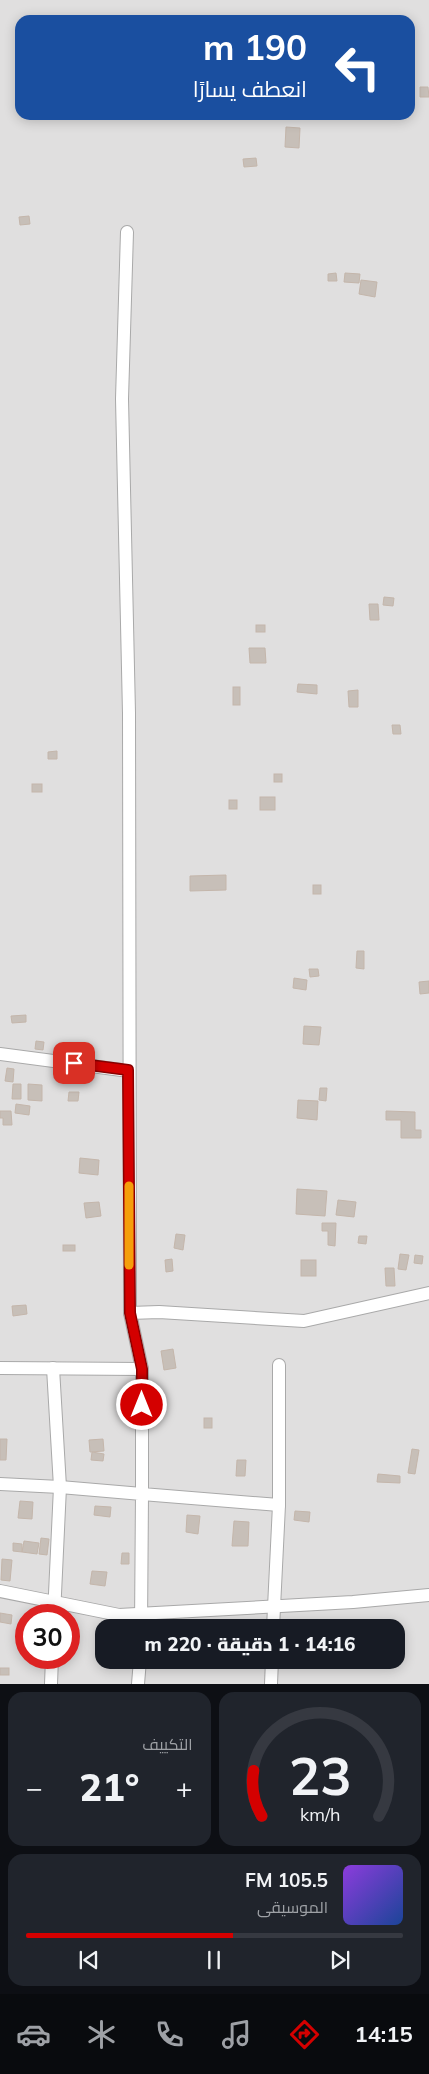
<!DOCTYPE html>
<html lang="ar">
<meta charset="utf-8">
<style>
:root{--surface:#171b24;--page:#20242c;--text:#f1f3f6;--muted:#9ea1a6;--line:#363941;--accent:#d40000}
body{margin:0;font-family:Mulish,Cairo,sans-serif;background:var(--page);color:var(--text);direction:rtl;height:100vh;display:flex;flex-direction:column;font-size:19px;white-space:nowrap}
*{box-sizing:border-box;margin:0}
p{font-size:16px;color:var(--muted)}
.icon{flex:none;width:28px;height:28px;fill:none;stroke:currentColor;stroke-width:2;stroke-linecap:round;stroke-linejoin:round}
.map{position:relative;height:1684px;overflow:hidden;direction:ltr}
.sheet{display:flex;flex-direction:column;gap:8px;padding:8px;background:#0d0f14;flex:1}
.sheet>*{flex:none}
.hud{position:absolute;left:15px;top:15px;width:400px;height:105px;border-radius:15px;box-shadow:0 2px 12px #0003;direction:rtl;background:#1a4fa0;color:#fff;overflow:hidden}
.speed{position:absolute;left:15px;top:1604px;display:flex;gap:10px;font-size:25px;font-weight:700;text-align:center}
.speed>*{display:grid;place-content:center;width:65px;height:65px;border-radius:50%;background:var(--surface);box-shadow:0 2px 12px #0003;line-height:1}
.speed .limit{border:8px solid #d22;background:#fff;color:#111}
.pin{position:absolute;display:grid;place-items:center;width:42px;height:42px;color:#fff;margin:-21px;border-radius:10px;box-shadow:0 2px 8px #0006}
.me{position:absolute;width:55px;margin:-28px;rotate:0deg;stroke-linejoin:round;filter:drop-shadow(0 0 4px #0008)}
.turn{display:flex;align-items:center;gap:18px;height:105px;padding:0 25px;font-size:22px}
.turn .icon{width:65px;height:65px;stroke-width:2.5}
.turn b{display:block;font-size:35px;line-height:42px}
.big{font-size:38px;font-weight:800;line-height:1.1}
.sheet .card{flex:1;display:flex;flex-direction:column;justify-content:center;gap:8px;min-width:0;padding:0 18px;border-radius:15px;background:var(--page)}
.sheet .dial{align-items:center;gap:0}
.dial svg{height:130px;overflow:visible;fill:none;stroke:var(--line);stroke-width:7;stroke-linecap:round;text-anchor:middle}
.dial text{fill:var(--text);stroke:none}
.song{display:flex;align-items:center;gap:15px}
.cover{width:60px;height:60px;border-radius:8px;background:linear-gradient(135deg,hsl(270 70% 55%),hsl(220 70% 35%))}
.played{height:5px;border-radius:2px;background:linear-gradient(90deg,var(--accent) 55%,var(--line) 55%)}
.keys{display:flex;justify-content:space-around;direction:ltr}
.heat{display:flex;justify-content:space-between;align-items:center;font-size:28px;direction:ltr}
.sheet .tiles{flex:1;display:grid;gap:8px;grid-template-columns:1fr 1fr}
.card:last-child{grid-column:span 2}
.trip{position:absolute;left:95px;top:1619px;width:310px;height:50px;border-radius:15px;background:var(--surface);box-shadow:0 2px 12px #0003;font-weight:800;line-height:50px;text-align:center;direction:rtl}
.menu{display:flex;height:80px;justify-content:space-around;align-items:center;background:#090b0e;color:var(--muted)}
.menu .icon{width:35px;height:35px}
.menu .current{color:var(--accent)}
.menu b{font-size:22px;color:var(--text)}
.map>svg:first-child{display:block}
</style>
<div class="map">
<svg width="429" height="1684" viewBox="0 0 429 1684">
<rect width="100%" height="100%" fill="#f2efe9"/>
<!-- residential -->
<path fill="#e0dfdf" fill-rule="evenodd" d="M0 0H429V1684H0ZM20 20H410V115H20ZM26 1615H69V1658H26ZM104 1628H396V1660H104Z"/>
<!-- building -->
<g fill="#c7bfb8" stroke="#c4b6ab">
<polygon points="420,87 428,87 429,97 420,97"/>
<polygon points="286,127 300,128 299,148 285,147"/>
<polygon points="256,158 257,166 244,167 243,159"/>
<polygon points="29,216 30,224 20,225 19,217"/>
<polygon points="336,273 337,281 328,281 328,274"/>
<polygon points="345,273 360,274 359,283 344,282"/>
<polygon points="361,280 377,282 375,297 359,294"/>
<polygon points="384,597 394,598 393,606 383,605"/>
<polygon points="369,604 378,604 379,620 370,620"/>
<rect x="256" y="625" width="9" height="7"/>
<polygon points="249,648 265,648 266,663 250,663"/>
<polygon points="298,684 317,685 317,694 297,692"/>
<rect x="233" y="687" width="7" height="18"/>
<polygon points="358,690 358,707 349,707 348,691"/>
<polygon points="392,725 400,725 401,734 393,734"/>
<polygon points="57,751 57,759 48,759 48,752"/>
<rect x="274" y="774" width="8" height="8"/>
<rect x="32" y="784" width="10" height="8"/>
<rect x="260" y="797" width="15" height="13"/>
<rect x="229" y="800" width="8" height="9"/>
<polygon points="226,875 226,890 190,891 190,876"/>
<rect x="313" y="885" width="8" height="9"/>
<polygon points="357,951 364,951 364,969 356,968"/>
<polygon points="309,969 318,969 319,976 310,977"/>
<polygon points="294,978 307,980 306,990 293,988"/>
<polygon points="429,981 429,993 420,994 419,982"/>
<polygon points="26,1015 26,1022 12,1023 11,1016"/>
<polygon points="304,1026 321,1027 319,1045 303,1044"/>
<polygon points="36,1041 44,1042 43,1050 35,1049"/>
<polygon points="7,1068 14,1069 13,1082 5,1081"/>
<polygon points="13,1084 21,1084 21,1099 12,1099"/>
<polygon points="28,1084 42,1085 42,1101 28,1100"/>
<polygon points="320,1088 327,1088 326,1101 319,1100"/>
<polygon points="69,1092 79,1092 78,1101 68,1101"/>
<polygon points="298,1100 318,1101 317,1120 297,1118"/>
<polygon points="16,1104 30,1106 29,1115 15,1113"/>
<polygon points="0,1111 11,1111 12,1125 3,1125 3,1118 0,1118"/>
<polygon points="386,1111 415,1112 415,1130 421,1130 421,1138 401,1138 401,1120 386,1120"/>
<polygon points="80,1158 99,1160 98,1175 79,1173"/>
<polygon points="297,1189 327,1191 325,1216 296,1214"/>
<polygon points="338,1200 356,1202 354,1217 336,1215"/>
<polygon points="99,1202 101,1216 86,1218 84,1203"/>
<polygon points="322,1223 336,1223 335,1246 328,1245 328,1231 322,1231"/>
<polygon points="176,1234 185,1235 183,1250 174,1248"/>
<polygon points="359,1236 367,1236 366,1244 358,1243"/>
<rect x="63" y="1245" width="12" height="6"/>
<polygon points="400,1254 409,1255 406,1270 398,1269"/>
<polygon points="415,1255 423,1256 422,1264 414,1263"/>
<polygon points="172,1259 173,1271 166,1272 165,1260"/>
<rect x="301" y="1260" width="15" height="16"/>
<polygon points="385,1268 394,1268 395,1286 386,1286"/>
<polygon points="26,1305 27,1314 13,1316 12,1306"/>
<polygon points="173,1349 176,1368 164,1370 161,1351"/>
<rect x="204" y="1418" width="8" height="10"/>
<polygon points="0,1439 7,1439 6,1460 0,1460"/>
<polygon points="103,1439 104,1451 90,1452 89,1440"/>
<polygon points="412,1449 419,1450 415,1474 408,1473"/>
<polygon points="92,1452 104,1454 103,1461 91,1460"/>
<polygon points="237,1460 246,1460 245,1476 236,1476"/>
<polygon points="378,1474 400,1476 400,1483 377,1482"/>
<polygon points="20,1501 33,1502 32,1519 18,1518"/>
<polygon points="95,1506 111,1507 110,1517 94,1515"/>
<polygon points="295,1511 310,1512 309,1522 294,1520"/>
<polygon points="187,1515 200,1516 198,1534 186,1532"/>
<polygon points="234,1521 249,1522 248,1546 232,1546"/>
<polygon points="41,1538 49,1539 47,1555 39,1554"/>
<polygon points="24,1541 39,1543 37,1554 22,1552"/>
<polygon points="13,1543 22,1544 22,1552 13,1551"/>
<polygon points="122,1553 129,1553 129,1564 121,1564"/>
<polygon points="2,1559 12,1560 10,1581 1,1580"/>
<polygon points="92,1571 107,1572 105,1586 90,1584"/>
<polygon points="0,1613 12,1615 11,1624 0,1622"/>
<rect x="0" y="1668" width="9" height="7"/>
</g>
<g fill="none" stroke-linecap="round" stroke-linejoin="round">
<!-- minor casing -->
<g stroke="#a9a9a9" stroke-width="14">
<g id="minor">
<polyline points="127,232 122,399 129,713 130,1313 142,1369"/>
<polyline points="0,1054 129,1071"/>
<polyline points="130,1313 159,1312 304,1321 429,1293"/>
<polyline points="0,1368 142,1369 142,1494 279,1505 279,1365"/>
<polyline points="53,1368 60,1487 54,1615"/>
<polyline points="0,1484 60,1487 142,1494 141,1628"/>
<polyline points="0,1591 119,1615 353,1602 429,1595"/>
<polyline points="273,1628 279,1505"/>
<polyline points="51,1684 52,1658"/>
<polyline points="138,1684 140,1660"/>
<polyline points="271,1684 272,1660"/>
</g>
</g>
<!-- minor -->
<use href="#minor" stroke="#fff" stroke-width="12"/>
</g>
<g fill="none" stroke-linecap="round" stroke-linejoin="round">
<!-- route casing -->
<g stroke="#8a0000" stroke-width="12">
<polyline id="route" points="74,1063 128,1070 130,1313 142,1369 142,1405"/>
</g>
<!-- route -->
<use href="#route" stroke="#d40000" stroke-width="9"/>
<!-- slow -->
<polyline stroke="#f59e0b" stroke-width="9" points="129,1186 129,1265"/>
</g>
</svg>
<div class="speed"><div class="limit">30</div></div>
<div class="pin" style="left:74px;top:1063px;background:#d93025"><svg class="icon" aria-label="arrive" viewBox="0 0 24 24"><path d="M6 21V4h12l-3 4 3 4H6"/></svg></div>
<svg class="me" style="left:142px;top:1405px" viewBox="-20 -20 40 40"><circle r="17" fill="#d40000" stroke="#fff" stroke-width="3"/><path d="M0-11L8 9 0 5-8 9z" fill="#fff"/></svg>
<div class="trip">14:16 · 1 دقيقة · 220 m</div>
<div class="hud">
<div class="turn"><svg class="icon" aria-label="left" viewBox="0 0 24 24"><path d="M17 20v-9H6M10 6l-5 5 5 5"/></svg><div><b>190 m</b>انعطف يسارًا</div></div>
</div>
</div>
<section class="sheet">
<div class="tiles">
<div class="card dial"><svg viewBox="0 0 100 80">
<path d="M14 69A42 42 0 1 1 86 69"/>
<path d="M14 69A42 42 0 0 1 9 41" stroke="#d40000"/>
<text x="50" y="56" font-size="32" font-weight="700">23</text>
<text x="50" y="72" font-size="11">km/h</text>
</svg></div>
<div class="card"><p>التكييف</p>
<div class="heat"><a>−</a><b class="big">21°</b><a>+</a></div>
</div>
<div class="card">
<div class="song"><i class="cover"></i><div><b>105.5 FM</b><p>الموسيقى</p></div></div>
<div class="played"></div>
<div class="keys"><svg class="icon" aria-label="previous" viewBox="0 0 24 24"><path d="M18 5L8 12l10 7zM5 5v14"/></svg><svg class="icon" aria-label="pause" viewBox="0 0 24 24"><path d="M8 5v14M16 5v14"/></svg><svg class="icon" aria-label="next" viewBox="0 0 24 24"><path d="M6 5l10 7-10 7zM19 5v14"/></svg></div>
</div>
</div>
</section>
<nav class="menu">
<b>14:15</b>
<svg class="icon current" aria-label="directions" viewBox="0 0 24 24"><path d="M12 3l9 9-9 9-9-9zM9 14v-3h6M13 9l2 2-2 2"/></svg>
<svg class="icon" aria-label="music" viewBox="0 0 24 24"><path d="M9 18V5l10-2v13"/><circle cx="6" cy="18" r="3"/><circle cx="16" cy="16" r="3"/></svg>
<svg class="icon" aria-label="phone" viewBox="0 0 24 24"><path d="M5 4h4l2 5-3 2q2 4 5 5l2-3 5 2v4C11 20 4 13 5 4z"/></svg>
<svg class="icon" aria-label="climate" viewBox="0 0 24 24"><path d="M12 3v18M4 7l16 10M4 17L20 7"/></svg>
<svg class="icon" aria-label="car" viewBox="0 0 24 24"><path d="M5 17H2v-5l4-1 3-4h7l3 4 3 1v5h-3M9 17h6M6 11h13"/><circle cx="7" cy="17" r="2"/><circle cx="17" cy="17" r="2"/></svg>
</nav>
